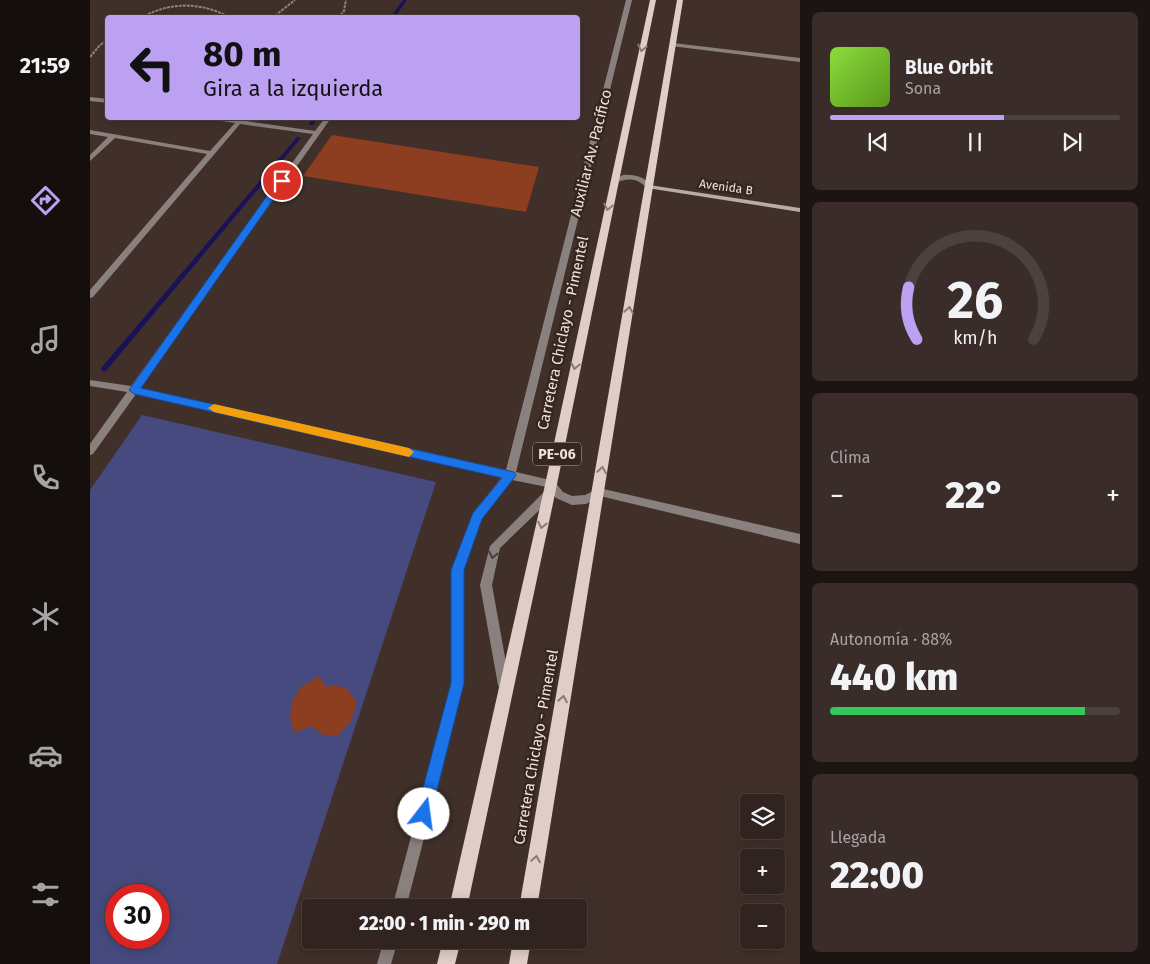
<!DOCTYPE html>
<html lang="es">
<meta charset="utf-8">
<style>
:root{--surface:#312420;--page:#392c29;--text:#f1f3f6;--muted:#a8a4a5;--line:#4c413e;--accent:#bca0f2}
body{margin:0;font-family:"Fira Sans",sans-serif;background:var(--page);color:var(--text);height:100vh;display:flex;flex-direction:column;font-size:19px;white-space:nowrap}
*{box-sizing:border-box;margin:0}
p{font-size:16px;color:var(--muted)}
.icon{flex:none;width:28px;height:28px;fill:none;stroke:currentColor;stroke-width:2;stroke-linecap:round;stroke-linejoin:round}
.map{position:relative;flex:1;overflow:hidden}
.sheet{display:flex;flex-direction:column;gap:12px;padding:12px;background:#1b1412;width:350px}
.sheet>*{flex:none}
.guide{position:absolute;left:15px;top:15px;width:475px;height:105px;border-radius:5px;box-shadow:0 2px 12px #0003,0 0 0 1px var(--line);background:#bca0f2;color:#111;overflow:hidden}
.buttons{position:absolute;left:650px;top:794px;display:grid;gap:10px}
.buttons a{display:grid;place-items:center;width:45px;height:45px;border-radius:5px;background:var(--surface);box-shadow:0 2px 12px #0003,0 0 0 1px var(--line);font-size:25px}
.speed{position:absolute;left:15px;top:884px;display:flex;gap:10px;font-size:25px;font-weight:700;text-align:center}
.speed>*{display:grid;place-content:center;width:65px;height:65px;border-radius:50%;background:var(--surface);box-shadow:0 2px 12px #0003,0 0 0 1px var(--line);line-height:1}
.speed .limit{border:8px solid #d22;background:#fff;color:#111}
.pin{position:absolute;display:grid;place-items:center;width:42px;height:42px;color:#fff;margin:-21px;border:2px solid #fff;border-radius:50%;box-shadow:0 1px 5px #0007}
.me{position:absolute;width:55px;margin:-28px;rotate:15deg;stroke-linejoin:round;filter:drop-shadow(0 0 4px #0008)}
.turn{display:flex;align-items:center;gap:18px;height:105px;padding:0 15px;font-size:22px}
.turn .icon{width:65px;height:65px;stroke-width:2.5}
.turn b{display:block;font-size:35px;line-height:42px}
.big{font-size:38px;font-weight:800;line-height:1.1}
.sheet .card{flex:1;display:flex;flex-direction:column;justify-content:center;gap:8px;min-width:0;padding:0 18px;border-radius:8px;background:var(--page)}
.sheet .dial{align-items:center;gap:0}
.dial svg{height:130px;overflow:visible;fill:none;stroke:var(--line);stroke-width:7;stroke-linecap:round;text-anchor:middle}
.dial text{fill:var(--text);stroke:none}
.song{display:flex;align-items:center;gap:15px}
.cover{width:60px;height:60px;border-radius:8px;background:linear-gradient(135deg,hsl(90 70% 55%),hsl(90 70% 35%))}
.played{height:5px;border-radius:2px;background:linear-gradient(90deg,var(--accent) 60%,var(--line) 60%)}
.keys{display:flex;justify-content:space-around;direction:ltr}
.heat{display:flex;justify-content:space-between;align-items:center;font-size:28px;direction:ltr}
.charge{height:8px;border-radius:4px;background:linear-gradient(90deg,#34c759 88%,var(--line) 0)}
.trip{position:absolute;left:212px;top:899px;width:285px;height:50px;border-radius:5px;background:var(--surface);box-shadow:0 2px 12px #0003,0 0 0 1px var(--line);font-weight:800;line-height:50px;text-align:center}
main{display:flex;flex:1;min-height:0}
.tabs{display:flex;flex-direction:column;width:90px;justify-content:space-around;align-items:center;background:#140e0d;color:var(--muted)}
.tabs .icon{width:35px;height:35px}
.tabs .current{color:var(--accent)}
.tabs b{font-size:22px;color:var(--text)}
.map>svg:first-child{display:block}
</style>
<main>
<nav class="tabs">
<b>21:59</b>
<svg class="icon current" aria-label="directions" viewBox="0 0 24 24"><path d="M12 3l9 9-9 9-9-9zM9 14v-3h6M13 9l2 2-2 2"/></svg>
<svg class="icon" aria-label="music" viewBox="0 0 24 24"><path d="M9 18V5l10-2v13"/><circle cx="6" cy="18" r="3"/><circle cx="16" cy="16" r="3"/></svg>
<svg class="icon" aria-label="phone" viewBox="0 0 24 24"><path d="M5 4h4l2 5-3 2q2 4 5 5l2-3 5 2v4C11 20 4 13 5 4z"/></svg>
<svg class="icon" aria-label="climate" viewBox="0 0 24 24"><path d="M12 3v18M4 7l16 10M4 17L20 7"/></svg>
<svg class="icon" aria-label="car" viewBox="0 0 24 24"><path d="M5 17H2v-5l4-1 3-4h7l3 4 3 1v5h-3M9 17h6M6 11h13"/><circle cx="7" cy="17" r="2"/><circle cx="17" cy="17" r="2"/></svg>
<svg class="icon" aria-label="filters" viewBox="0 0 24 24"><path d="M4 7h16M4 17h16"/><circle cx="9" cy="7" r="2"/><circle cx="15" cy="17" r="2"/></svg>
</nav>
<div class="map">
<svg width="710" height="964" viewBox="0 0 710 964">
<rect width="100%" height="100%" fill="#41302a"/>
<!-- green -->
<path fill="#464a7e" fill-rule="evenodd" d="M52 415 346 482 187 964H0V490ZM26 895H69V938H26Z"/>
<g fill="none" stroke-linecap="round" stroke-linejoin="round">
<!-- stream -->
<g fill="#191257" fill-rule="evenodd">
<polygon points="313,0 317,0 304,18 300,18"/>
<polygon points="223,118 227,118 223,125 219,125 219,124"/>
<polygon points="207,137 211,138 16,371 12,371 11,369 12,367"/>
</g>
</g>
<!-- building -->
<g fill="#8d3d20">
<polygon points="242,135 449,167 436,212 213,176"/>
<polygon points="229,676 236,687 243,685 256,688 267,702 261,721 248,735 233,735 221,726 204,733 200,717 202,702 211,687"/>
</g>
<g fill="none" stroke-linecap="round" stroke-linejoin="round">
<!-- path -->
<g stroke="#93847f" stroke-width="2" stroke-dasharray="3 1" stroke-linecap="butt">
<path d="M51 18C80 1 112 2 141 18"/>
<polyline points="182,18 205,0"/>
<polyline points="248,18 254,11 256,0"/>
<polyline points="0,57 10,45 18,40"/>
</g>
<!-- lane -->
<polygon fill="#8a817e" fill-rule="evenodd" points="459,490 463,491 464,494 463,497 410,548 402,585 420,685 418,689 414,691 410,689 408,685 390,585 400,546 455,491"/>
<!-- street -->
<g fill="#8a817e" fill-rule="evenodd">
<polygon points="536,0 542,0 426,472 464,481 473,492 482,496 495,495 509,488 710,534 710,544 510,496 496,504 482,505 466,498 457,487 422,480 391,518 372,570 374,683 316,908 302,908 362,683 362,570 383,513 412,477 46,394 3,454 0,455 0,444 37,392 0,386 0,380 41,386 223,134 150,124 3,297 0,298 0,290 117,154 25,138 0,161 0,155 18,137 0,134 0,130 120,151 145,123 125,120 122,118 135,118 225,131 235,118 241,118 50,388 416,470"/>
<polygon points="583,43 710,58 710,62 581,46 581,44"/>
<polygon points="0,97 18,99 18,103 0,101"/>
<path d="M533 175C545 174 555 177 563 187L557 188C547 177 537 178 524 183L521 181Z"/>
<polygon points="294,940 308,940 301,964 287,964"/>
</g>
<!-- secondary -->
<polygon fill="#bbaca7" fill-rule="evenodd" points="559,185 710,208 710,212 557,188 555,187"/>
<!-- primary -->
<g fill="#e0cdc7" fill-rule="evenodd">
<polygon points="560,0 566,0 465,494 377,908 359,908 453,494"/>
<polygon points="587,0 593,0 447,908 429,908"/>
<polygon points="353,940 371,940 365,964 347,964"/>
<polygon points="423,940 441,940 437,964 419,964"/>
</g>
</g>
<!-- one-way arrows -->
<defs><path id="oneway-chevron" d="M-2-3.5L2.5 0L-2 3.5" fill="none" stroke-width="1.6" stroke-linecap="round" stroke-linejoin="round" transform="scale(1.25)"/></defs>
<g stroke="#8b7a74">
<use href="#oneway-chevron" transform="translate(552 48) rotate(102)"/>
<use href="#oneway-chevron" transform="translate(518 207) rotate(102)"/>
<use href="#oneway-chevron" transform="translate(539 310) rotate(-81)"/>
<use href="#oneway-chevron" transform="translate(485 366) rotate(102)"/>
<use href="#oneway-chevron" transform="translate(512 470) rotate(-81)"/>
<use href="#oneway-chevron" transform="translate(452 525) rotate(103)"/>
<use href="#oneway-chevron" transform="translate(473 699) rotate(-80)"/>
<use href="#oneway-chevron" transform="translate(446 859) rotate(-80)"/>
</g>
<use stroke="#4b3d38" href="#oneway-chevron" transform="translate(403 555) rotate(103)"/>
<!-- route -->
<polygon fill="#1a73e8" stroke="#114b97" points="192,178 196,181 51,388 424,472 426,475 424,478 392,519 374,570 374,683 341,814 339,819 334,822 328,819 326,814 361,683 361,570 383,513 412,478 44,394 39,390 189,179"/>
<!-- slow -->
<polygon fill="#f59e0b" points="124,404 319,448 324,452 319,457 124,412 118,408"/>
<g text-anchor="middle" stroke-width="5" stroke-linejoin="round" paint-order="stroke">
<!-- far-street labels -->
<g font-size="12" fill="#efe3df" stroke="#362620">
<text transform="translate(636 187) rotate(8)" y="4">Avenida B</text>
</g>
<!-- shield labels -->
<rect fill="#362620" stroke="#b8aaa6" stroke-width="1" x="443" y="442.5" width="48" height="23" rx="4"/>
<g font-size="14" font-weight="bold" fill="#efe3df">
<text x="467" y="459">PE-06</text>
</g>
<!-- street labels -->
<g font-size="15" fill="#efe3df" stroke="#362620">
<text transform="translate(501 153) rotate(-76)" y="5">Auxiliar Av. Pacífico</text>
<text transform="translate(473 333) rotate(-78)" y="5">Carretera Chiclayo - Pimentel</text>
<text transform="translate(446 747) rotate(-80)" y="5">Carretera Chiclayo - Pimentel</text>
</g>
</g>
</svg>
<div class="buttons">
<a><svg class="icon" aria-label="layers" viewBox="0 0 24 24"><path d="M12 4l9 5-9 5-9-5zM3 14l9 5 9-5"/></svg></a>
<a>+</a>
<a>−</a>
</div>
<div class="speed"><div class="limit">30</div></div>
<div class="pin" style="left:192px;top:181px;background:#d93025"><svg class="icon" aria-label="arrive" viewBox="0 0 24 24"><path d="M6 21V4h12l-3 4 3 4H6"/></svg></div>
<svg class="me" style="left:334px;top:814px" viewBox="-20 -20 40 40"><circle r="19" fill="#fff"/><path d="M0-13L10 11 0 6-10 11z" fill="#1a73e8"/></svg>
<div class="trip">22:00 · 1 min · 290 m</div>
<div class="guide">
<div class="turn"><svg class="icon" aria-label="left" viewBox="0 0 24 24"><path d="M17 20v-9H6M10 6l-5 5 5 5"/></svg><div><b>80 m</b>Gira a la izquierda</div></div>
</div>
</div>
<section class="sheet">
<div class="card">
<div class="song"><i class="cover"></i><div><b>Blue Orbit</b><p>Sona</p></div></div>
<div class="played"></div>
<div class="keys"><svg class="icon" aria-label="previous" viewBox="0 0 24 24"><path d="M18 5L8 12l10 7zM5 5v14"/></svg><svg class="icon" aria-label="pause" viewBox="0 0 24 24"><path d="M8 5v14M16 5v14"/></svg><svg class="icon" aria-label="next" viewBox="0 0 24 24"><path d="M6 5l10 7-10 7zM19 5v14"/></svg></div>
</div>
<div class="card dial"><svg viewBox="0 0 100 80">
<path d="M14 69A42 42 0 1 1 86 69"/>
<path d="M14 69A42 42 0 0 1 9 37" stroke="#bca0f2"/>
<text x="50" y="56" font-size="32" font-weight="700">26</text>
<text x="50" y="72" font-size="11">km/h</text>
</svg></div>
<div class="card"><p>Clima</p>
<div class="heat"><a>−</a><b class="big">22°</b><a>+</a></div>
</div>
<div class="card"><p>Autonomía · 88%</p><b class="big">440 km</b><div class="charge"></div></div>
<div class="card"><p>Llegada</p><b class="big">22:00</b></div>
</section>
</main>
